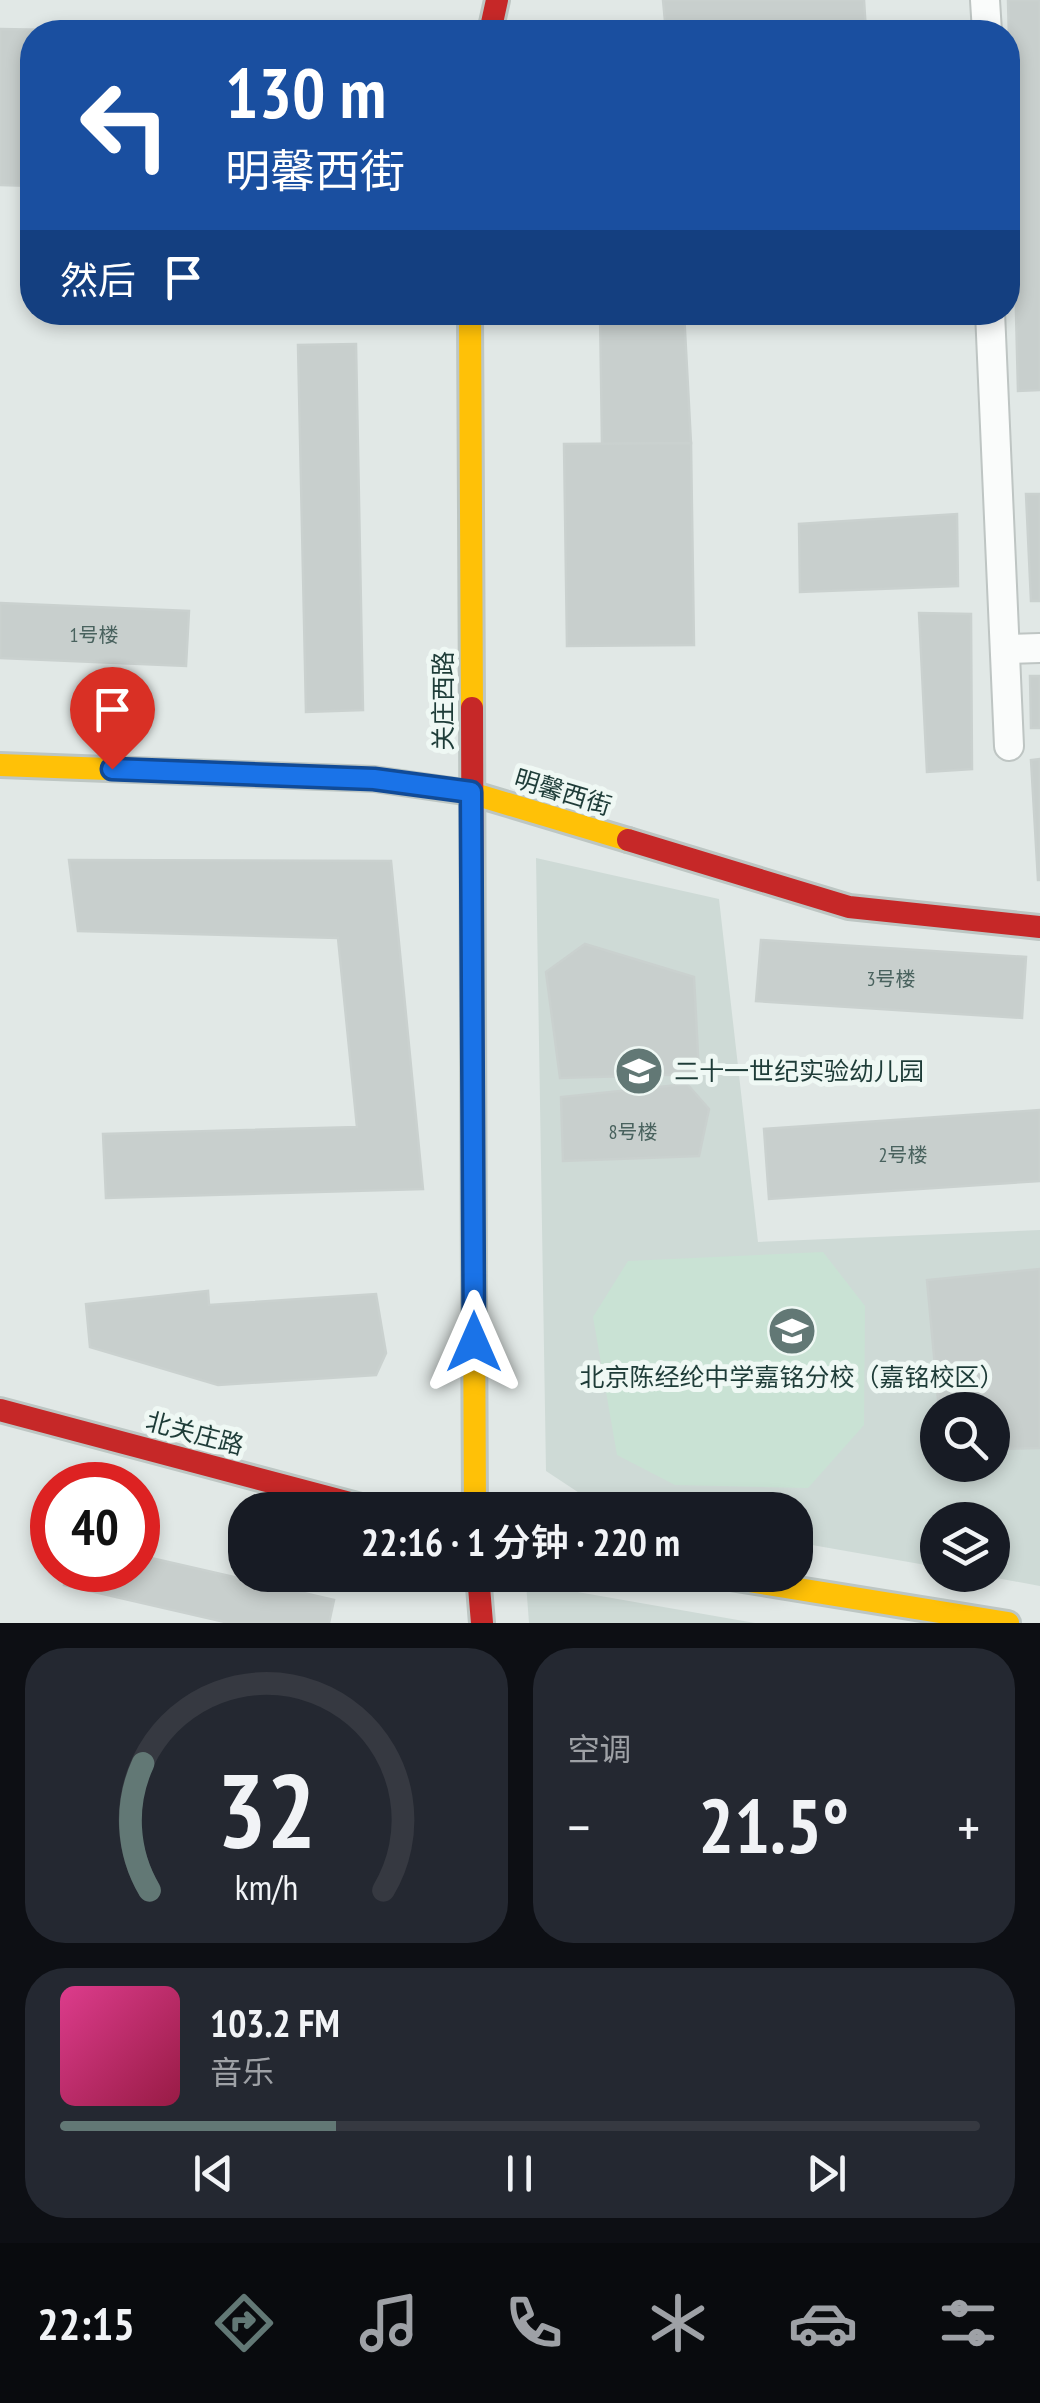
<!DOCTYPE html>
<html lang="zh">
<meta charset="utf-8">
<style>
:root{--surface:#171b24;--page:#242831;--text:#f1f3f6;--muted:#9ea1a6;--line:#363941;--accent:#627875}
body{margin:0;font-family:"PT Sans Narrow","Noto Sans SC",sans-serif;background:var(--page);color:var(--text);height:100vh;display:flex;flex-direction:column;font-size:38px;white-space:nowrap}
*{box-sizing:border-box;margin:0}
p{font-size:32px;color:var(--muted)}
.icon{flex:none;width:55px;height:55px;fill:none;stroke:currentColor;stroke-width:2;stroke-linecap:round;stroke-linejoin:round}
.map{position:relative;height:1623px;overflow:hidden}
.sheet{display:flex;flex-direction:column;gap:25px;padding:25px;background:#0d0f14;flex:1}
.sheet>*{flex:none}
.guide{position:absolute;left:20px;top:20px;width:1000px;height:305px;border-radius:40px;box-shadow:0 5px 15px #0003;background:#1a4fa0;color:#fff;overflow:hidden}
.controls{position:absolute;left:920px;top:1392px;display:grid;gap:20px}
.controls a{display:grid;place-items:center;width:90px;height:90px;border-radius:50%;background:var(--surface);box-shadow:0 5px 15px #0003;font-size:50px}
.speed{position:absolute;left:30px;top:1462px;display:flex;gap:20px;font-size:50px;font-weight:700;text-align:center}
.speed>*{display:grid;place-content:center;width:130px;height:130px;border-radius:50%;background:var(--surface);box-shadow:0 5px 15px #0003;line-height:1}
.speed .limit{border:15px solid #d22;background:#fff;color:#111}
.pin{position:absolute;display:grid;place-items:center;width:85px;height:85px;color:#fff;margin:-102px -42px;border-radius:50% 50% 50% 0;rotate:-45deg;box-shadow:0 0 10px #0007}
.pin .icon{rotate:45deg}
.me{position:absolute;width:110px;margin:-55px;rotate:0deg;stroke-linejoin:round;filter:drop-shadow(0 0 8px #0008)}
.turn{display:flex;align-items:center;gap:35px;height:210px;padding:0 40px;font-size:45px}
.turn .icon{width:130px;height:130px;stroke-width:2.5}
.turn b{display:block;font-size:70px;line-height:85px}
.then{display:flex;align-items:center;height:95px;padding:0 40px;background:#0003;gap:20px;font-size:38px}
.big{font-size:75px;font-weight:600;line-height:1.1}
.sheet .card{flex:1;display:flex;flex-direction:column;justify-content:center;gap:15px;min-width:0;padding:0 35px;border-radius:40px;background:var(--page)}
.sheet .dial{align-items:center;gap:0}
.dial svg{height:260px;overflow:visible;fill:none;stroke:var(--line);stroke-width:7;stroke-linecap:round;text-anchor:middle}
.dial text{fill:var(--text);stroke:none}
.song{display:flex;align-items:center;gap:30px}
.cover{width:120px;height:120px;border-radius:15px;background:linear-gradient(135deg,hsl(330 70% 55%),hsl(340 70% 35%))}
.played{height:10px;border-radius:5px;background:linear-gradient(90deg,var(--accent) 30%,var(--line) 30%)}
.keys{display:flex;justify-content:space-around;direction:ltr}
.heat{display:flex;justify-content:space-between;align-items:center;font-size:55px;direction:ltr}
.sheet .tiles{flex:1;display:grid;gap:25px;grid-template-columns:1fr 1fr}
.card:last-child{grid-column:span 2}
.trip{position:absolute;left:228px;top:1492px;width:585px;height:100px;border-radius:40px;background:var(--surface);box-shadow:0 5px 15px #0003;font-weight:600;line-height:100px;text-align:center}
.dock{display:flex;height:160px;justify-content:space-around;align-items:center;background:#090b0e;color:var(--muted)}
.dock .icon{width:70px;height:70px}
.dock .selected{color:var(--accent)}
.dock b{font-size:45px;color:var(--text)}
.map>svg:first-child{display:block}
</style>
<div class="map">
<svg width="1040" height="1623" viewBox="0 0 1040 1623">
<rect width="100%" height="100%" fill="#e1e8e6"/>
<!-- built -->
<g fill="#cedad6" fill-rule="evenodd">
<path d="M536 858 719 899 758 1242 1040 1230V1586L980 1575H992V1520H938L937 1567 795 1542V1510H619L599 1506 546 1471ZM938 1410H992V1465H938Z"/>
<polygon points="526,1583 755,1623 529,1623"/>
</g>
<!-- green -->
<polygon fill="#c9e2d4" points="823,1252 865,1306 864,1425 808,1488 675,1485 617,1455 593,1317 628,1261"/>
<!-- building -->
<g fill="#c8cfcd" stroke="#cad1cf" stroke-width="2.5">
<polygon points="663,0 864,0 866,32 666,32"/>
<polygon points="1008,0 1040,0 1040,390 1018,391"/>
<polygon points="0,29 57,30 32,32 32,186 0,185"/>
<polygon points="600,312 684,312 691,443 602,444"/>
<polygon points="356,344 363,710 306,712 298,345"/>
<polygon points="691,443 694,645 567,646 564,444"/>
<polygon points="1026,494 1040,494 1040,601 1031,601"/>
<polygon points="957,514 958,586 800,592 799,524"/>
<polygon points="0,603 189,611 186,666 0,658"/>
<polygon points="919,613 971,614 972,769 927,772"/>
<polygon points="1030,676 1040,676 1040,728 1031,728"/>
<polygon points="1040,759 1040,880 1038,880 1031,760"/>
<polygon points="69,860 391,861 423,1189 106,1198 103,1134 357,1127 338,938 78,931"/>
<polygon points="761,940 1026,957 1022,1018 756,1001"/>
<polygon points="585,944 694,977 699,1074 560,1078 546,972"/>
<polygon points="687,1084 709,1109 699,1156 563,1161 561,1097"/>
<polygon points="1040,1110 1040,1181 769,1199 764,1129"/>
<polygon points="1040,1269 1040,1448 992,1449 992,1410 939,1410 927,1280"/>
<polygon points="208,1291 209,1305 376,1294 386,1353 376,1375 218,1385 90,1347 86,1304"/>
<polygon points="138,1555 334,1600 329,1623 229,1623 64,1585 67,1570 138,1570"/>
</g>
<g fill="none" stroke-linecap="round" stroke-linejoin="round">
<!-- street casing -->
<g stroke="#bec5c3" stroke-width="32">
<g id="street">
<polyline points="985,0 987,32"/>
<polyline points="990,312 1009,746"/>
<polyline points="1006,649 1040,648"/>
</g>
</g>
<!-- slow casing -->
<g stroke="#bdc6c3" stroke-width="28">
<g id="slow">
<polyline points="470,312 472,708"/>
<polyline points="0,765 374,779 471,793 628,840"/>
<polyline points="474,1300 475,1510"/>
<polyline points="712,1575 1008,1623"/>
</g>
</g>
<!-- jam casing -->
<g stroke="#bdc6c3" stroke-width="28">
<g id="jam">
<polyline points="490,32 497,0"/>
<polyline points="472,708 474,1300"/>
<polyline points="628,840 849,907 1040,927"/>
<polyline points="0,1410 376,1510"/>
<polyline points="478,1575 482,1623"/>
</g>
</g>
<!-- street -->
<use href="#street" stroke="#fafcfb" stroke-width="28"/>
<!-- slow -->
<use href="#slow" stroke="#ffc107" stroke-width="22"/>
<!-- jam -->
<use href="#jam" stroke="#c62828" stroke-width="22"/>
</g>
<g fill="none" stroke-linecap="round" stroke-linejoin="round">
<!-- route casing -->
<g stroke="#114b97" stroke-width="25">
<polyline id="route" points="112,769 374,779 471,792 474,1342"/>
</g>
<!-- route -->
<use href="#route" stroke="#1a73e8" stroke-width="18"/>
</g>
<!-- icons -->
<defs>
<g id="school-disc" transform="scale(2.5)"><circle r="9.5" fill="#627875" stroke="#eff8f4"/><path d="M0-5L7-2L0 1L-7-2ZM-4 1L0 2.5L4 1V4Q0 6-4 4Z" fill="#fff"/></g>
</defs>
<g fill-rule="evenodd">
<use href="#school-disc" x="639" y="1071"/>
<use href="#school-disc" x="792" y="1331"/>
</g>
<g text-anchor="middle" stroke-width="10" stroke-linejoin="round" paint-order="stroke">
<!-- number labels -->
<g font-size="20" fill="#49625e">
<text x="94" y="642">1号楼</text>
<text x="891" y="986">3号楼</text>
<text x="633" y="1139">8号楼</text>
<text x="903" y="1162">2号楼</text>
</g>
<!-- street labels -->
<g font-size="25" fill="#1e3c38" stroke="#eff8f4">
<text transform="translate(443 701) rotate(-90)" y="9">关庄西路</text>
<text transform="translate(563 792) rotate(17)" y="9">明馨西街</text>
<text transform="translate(195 1433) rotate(15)" y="9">北关庄路</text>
</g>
<!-- poi labels -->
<g font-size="25" fill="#1e3c38" stroke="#eff8f4" text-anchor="start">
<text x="674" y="1080">二十一世纪实验幼儿园</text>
<text x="792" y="1386" text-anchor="middle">北京陈经纶中学嘉铭分校（嘉铭校区）</text>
</g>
</g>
</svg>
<div class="controls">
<a><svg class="icon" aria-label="search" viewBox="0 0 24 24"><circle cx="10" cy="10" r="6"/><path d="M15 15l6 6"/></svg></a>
<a><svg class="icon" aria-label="layers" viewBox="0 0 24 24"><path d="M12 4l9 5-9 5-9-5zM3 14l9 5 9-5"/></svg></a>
</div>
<div class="speed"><div class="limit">40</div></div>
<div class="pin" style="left:112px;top:769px;background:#d93025"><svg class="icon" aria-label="arrive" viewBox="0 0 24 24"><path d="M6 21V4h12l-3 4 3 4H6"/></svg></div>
<svg class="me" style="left:474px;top:1342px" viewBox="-20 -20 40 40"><path d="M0-17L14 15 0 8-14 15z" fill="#1a73e8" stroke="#fff" stroke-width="4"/></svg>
<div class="trip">22:16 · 1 分钟 · 220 m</div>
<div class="guide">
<div class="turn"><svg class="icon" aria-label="left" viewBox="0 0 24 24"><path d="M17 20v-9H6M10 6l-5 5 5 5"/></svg><div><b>130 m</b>明馨西街</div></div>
<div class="then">然后<svg class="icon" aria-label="arrive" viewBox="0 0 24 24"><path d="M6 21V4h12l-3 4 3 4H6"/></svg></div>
</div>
</div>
<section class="sheet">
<div class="tiles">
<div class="card dial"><svg viewBox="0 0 100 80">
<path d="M14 69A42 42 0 1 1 86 69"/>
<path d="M14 69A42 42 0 0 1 12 30" stroke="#627875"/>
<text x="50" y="56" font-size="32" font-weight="700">32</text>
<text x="50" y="72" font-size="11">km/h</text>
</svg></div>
<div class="card"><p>空调</p>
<div class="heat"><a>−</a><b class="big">21.5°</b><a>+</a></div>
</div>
<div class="card">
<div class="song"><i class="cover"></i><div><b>103.2 FM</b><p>音乐</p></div></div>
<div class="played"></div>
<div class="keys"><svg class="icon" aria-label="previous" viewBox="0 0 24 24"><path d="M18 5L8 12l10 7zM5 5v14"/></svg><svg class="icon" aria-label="pause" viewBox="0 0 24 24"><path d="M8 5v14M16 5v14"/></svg><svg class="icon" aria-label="next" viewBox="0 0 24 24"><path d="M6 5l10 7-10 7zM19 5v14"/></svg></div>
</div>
</div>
</section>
<nav class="dock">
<b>22:15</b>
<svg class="icon selected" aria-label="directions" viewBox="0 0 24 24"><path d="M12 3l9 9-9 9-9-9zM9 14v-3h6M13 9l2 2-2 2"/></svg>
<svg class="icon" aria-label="music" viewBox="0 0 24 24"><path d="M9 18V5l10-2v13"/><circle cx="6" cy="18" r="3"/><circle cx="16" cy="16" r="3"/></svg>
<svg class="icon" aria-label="phone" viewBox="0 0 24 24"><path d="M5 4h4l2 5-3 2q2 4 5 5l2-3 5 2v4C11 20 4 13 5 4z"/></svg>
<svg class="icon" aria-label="climate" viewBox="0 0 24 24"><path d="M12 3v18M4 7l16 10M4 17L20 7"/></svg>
<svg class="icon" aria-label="car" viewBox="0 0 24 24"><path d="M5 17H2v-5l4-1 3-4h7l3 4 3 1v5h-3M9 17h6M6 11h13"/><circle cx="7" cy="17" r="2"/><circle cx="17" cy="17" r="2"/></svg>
<svg class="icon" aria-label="filters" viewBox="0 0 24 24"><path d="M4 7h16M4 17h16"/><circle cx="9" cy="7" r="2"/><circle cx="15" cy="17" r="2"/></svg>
</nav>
